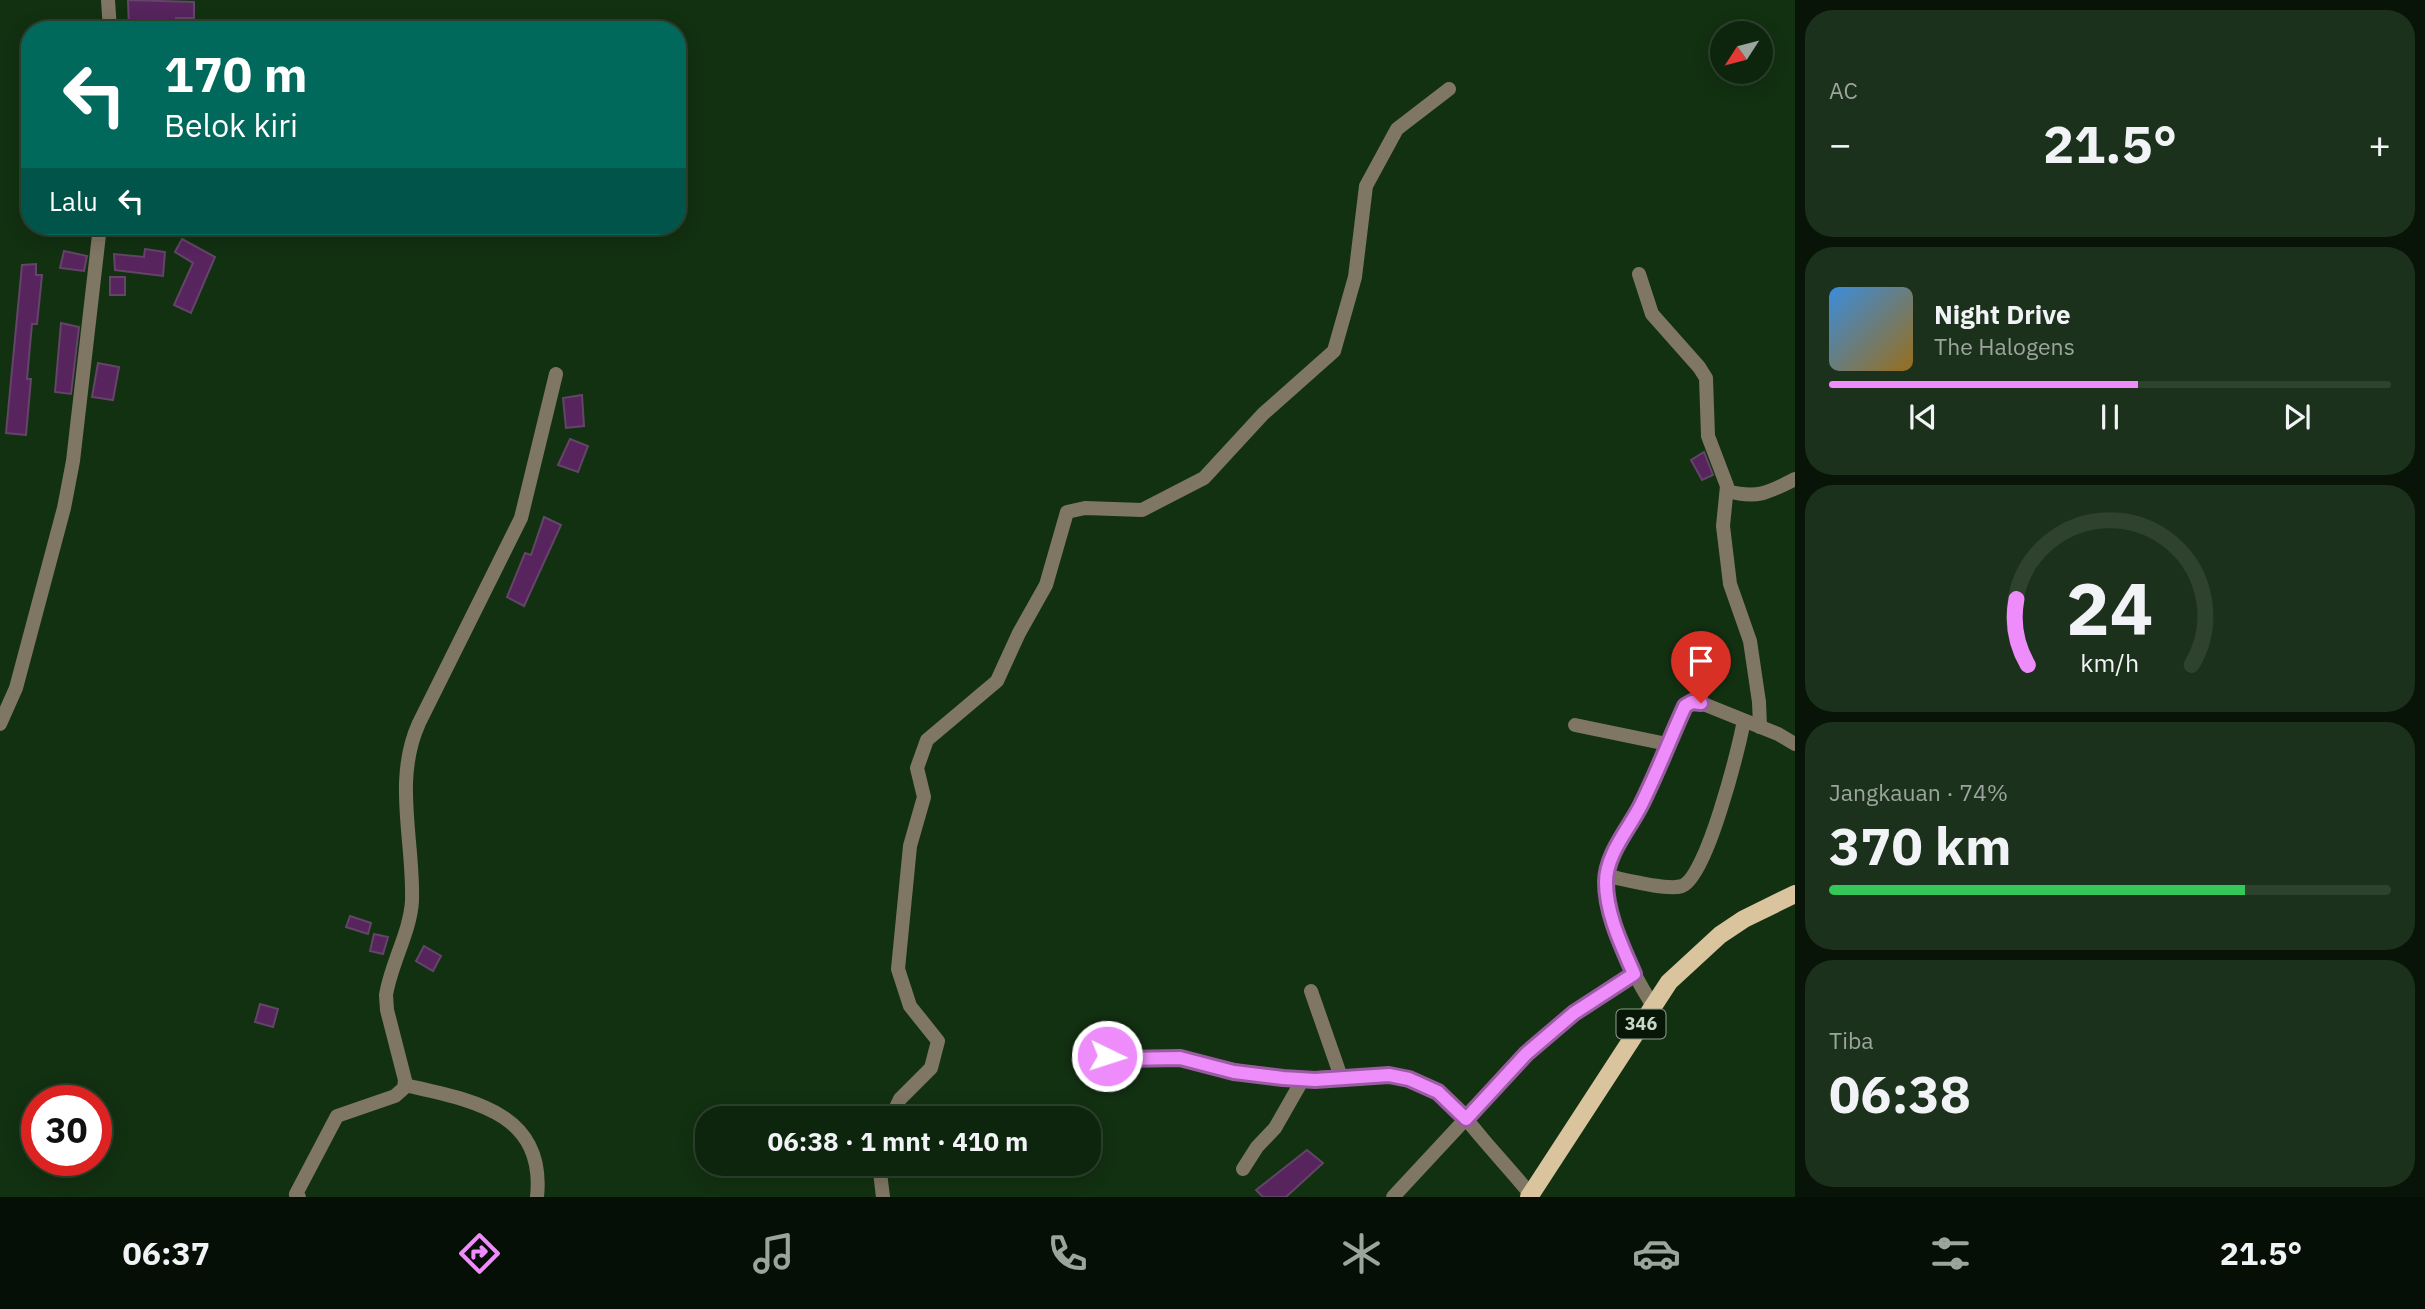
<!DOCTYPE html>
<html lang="id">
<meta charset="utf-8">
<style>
:root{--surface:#0e250d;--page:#1c311b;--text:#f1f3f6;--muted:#9ba59d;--line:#2e422e;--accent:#ed8cfa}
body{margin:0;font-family:"IBM Plex Sans",sans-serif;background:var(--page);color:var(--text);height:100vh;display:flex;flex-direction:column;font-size:26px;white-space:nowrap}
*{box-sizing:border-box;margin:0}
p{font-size:23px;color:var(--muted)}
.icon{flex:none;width:38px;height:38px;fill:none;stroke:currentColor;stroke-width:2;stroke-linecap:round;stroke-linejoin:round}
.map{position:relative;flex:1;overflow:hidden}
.sheet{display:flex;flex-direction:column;gap:10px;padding:10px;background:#081407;width:630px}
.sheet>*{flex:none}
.hud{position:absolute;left:21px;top:21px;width:665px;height:214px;border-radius:28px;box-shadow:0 4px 18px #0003,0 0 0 2px var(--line);background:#00695c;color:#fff;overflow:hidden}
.needle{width:46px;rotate:234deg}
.tools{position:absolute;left:1710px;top:21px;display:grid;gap:14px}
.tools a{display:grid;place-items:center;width:63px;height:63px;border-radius:50%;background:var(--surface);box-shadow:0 4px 18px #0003,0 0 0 2px var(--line);font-size:35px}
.speed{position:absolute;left:21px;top:1085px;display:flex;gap:14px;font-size:35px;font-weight:700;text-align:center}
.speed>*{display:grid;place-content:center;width:91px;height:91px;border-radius:50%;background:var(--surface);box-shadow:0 4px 18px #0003,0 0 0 2px var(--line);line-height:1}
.speed .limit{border:10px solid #d22;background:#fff;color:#111}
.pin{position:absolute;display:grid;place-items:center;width:60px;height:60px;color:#fff;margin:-72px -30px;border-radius:50% 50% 50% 0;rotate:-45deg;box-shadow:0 0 7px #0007}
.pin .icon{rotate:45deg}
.me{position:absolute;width:77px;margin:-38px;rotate:94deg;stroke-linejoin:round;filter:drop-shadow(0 0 5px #0008)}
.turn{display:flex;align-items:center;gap:24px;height:147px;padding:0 28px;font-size:32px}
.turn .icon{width:91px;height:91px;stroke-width:2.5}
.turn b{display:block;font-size:49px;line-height:60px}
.then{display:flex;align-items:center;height:66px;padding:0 28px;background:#0003;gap:14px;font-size:26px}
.big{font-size:52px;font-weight:700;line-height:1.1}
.sheet .tile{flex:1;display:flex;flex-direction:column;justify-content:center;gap:10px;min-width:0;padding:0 24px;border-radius:28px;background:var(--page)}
.sheet .dial{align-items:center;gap:0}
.dial svg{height:182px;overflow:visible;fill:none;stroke:var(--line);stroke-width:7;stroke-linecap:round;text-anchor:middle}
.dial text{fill:var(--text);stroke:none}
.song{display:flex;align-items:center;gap:21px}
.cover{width:84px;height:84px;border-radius:10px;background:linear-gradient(135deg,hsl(210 70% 55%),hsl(40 70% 35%))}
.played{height:7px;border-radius:4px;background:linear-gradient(90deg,var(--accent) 55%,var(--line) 55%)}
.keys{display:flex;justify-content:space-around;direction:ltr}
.heat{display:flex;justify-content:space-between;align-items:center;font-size:38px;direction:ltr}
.charge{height:10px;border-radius:5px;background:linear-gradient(90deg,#34c759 74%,var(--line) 0)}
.trip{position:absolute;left:695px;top:1106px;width:406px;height:70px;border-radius:28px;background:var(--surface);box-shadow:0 4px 18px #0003,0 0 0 2px var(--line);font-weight:700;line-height:70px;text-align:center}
.tabs{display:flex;height:112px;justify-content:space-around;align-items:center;background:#060f05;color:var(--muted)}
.tabs .icon{width:49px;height:49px}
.tabs .selected{color:var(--accent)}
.tabs b{font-size:32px;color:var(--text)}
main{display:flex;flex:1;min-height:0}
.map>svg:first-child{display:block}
</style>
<main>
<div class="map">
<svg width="1795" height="1197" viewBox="0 0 1795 1197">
<rect width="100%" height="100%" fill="#123111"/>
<!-- building -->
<g fill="#57245e" stroke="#634567" stroke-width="2">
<polygon points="128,0 194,2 194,18 176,18 176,30 129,30"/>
<polygon points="182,239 215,257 191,313 174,305 193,263 175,252"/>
<polygon points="145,249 165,252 163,276 115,270 114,254 144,257"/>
<polygon points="64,251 87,256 84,271 60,268"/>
<polygon points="36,264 36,275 42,275 37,324 32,324 27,379 31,379 26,435 6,433 22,265"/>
<rect x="110" y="277" width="15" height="18"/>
<polygon points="61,323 79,327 71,394 55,392"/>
<polygon points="98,363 119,367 113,400 92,397"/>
<polygon points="582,395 584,426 566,428 563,398"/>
<polygon points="570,439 588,446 578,472 558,465"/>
<polygon points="1704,452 1713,475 1702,480 1691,460"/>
<polygon points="544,517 561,525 524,606 507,597 525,553 531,555"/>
<polygon points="350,916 371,923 368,934 346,927"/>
<polygon points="374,934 388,937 383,954 370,951"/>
<polygon points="424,946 441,956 433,971 416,961"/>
<polygon points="260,1004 278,1009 273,1027 255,1022"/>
<polygon points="1307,1150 1323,1163 1286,1197 1263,1197 1256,1190"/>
</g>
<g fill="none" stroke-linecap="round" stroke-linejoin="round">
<!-- minor -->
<g stroke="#807664" stroke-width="14">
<polyline points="108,0 110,30"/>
<polyline points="1639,274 1652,314 1699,367 1706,378 1708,436 1727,486 1723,526 1730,584 1750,641 1759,702 1760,727"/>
<path d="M1727 491C1757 499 1768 493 1795 479"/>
<polyline points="0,724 16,688 64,508 73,461 100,226"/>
<polyline points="1575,725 1667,744"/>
<path d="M1607 876C1623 879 1667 891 1682 886 1707 877 1738 750 1744 721"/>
<polyline points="1311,991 1341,1077"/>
<path d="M1653 1006C1632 972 1605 923 1606 882 1606 854 1629 829 1641 804 1657 773 1670 739 1685 706L1692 702 1701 703 1778 734 1795 744"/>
<path d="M1107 1056C1131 1063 1156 1054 1181 1058 1216 1065 1250 1076 1286 1078 1338 1082 1390 1063 1437 1092 1455 1103 1469 1123 1482 1138 1498 1157 1515 1175 1531 1195"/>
<path d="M405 1085C470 1100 546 1111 537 1197"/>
<polyline points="891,1118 900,1099 931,1068 938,1041 910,1006 898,969 910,846 924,797 917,768 927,740 997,681 1019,633 1046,585 1067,512 1085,508 1142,510 1204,478 1263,414 1334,351 1355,277 1366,186 1397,129 1449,89"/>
<polyline points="879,1164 883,1197"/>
<polyline points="1243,1169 1257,1147 1275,1128 1303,1079"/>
<path d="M299 1197 296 1194 337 1116 395 1096 404 1088 405 1080 387 1010 386 995C391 963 410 933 412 901 414 841 393 780 419 723L521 518 556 374"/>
<polyline points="1393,1197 1526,1054 1574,1013 1634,974"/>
</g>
<!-- primary -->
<polyline stroke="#d9c49d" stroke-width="18" points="1529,1197 1669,982 1720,935 1744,919 1795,894"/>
</g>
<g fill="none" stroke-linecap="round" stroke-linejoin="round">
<!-- route casing -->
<g stroke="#9a5ba2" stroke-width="18">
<path id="route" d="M1107 1056 1122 1059 1180 1058 1234 1072 1283 1078 1315 1080 1389 1075 1409 1079 1438 1092 1466 1119 1526 1054 1574 1013 1634 974C1622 946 1606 914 1606 882 1606 854 1629 829 1641 805 1657 773 1670 739 1685 706L1692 702 1701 703"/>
</g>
<!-- route -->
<use href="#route" stroke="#ed8cfa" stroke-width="12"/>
</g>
<g text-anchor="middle" stroke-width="7" stroke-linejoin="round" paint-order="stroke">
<!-- shield labels -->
<rect fill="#081608" stroke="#8e9e8c" stroke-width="2" x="1616.5" y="1009.5" width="49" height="29" rx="5"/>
<g font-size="18" font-weight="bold" fill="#c7d9c5">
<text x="1641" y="1030">346</text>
</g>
</g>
</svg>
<div class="tools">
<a><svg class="needle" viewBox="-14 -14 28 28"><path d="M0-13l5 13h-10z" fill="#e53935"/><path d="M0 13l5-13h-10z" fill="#9ba59d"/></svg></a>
</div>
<div class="speed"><div class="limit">30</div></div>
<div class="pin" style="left:1701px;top:703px;background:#d93025"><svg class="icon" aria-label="arrive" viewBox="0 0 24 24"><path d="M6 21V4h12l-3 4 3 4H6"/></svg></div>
<svg class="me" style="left:1107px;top:1056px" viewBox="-20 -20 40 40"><circle r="17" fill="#ed8cfa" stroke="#fff" stroke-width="3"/><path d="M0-11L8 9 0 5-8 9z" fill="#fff"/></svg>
<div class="trip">06:38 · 1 mnt · 410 m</div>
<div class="hud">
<div class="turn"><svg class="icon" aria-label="left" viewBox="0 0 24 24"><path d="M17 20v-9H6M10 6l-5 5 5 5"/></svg><div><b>170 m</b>Belok kiri</div></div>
<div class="then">Lalu<svg class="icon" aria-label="left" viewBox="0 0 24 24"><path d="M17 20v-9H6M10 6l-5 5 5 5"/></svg></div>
</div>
</div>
<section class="sheet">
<div class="tile"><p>AC</p>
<div class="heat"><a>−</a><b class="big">21.5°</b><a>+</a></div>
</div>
<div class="tile">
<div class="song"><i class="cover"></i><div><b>Night Drive</b><p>The Halogens</p></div></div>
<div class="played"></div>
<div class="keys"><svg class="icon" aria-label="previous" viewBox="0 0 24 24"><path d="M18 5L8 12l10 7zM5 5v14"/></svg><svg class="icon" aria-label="pause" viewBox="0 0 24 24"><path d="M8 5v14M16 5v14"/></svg><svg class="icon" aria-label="next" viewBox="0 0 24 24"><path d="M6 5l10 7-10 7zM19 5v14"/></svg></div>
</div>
<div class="tile dial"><svg viewBox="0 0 100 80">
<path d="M14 69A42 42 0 1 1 86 69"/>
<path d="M14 69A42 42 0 0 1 9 40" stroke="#ed8cfa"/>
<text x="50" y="56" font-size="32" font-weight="700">24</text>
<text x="50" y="72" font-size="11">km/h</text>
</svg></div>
<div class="tile"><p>Jangkauan · 74%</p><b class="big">370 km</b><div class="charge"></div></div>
<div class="tile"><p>Tiba</p><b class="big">06:38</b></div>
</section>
</main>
<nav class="tabs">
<b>06:37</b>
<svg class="icon selected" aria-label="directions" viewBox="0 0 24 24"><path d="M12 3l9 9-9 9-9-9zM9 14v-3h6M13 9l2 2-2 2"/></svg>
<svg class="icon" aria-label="music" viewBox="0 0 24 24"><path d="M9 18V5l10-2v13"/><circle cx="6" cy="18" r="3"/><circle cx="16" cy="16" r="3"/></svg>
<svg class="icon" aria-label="phone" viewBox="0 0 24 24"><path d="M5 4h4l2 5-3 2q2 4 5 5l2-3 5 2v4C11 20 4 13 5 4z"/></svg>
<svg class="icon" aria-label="climate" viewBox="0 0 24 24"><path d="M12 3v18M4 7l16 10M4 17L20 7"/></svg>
<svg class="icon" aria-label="car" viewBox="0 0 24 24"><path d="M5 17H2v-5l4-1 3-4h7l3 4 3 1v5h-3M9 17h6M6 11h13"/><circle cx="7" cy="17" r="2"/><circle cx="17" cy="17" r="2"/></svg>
<svg class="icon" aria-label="filters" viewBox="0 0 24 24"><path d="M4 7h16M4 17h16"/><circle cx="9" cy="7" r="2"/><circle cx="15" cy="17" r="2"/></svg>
<b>21.5°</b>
</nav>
